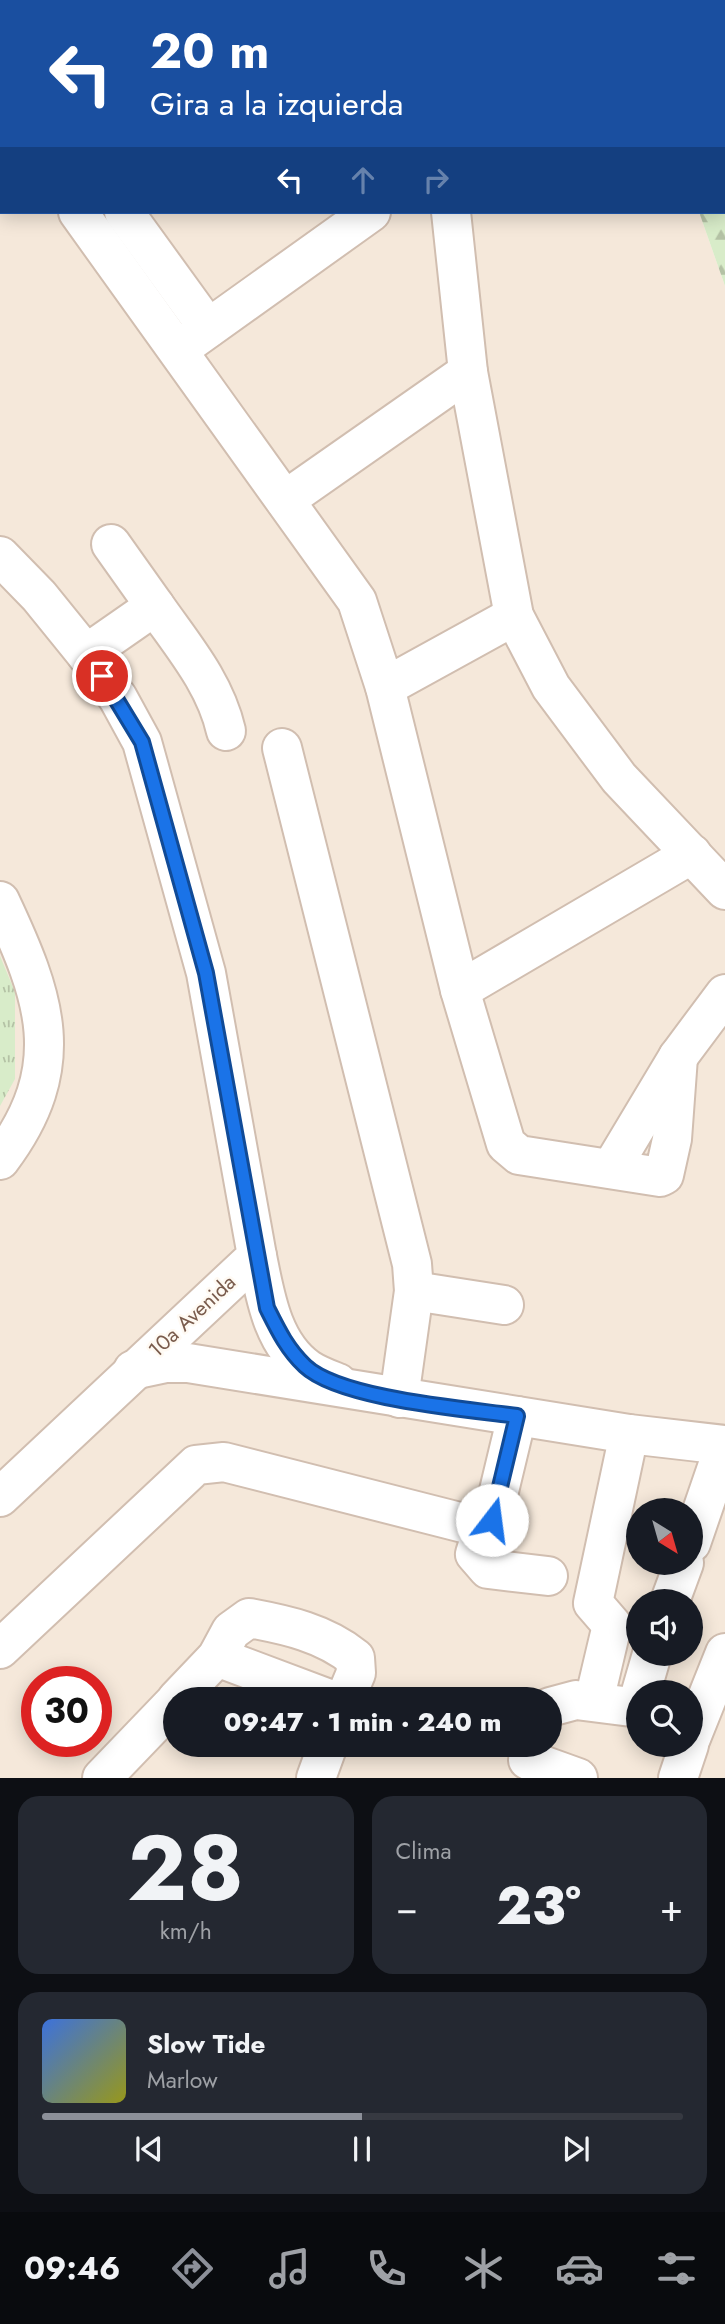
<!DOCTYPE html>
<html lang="es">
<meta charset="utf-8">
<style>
:root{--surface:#171b24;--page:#242831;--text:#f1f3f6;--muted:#9ea1a6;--line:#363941;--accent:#8c9099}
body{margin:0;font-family:Jost,sans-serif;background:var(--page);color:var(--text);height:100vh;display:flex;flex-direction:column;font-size:26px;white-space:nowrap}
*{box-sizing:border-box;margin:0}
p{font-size:23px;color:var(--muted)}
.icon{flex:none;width:38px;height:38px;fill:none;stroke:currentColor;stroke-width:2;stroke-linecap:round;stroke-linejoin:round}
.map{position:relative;height:1778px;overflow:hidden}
.sheet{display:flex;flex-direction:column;gap:18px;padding:18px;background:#0d0f14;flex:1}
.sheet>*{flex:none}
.hud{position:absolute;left:0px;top:0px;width:726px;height:214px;box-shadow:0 4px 18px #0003;background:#1a4fa0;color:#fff;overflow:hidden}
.needle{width:46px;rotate:143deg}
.buttons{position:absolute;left:626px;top:1498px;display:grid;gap:14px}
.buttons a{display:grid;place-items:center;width:77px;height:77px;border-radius:50%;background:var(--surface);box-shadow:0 4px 18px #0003;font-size:35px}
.speed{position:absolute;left:21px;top:1666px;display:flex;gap:14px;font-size:35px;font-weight:700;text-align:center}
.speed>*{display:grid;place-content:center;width:91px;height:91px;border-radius:50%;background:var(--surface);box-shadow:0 4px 18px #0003;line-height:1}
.speed .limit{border:10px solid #d22;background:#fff;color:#111}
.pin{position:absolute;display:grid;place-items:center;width:60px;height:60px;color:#fff;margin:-30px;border:4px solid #fff;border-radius:50%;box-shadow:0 2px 7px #0007}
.me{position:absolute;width:77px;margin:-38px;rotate:15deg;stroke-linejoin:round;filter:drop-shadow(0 0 5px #0008)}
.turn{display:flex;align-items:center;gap:24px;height:147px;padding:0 35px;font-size:32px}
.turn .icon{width:91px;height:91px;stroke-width:2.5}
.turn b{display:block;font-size:49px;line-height:60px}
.lanes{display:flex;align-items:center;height:66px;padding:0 35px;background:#0003;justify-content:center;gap:35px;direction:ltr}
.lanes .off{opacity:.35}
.big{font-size:52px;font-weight:800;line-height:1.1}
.sheet .card{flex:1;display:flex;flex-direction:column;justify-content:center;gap:10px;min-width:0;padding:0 24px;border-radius:21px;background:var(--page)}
.sheet .dial{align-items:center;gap:0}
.dial b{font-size:91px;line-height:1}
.song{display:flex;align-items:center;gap:21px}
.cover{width:84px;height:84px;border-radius:10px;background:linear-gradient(135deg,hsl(220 70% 55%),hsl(60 70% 35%))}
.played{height:7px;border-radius:4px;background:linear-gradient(90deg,var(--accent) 50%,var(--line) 50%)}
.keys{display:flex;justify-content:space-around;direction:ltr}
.heat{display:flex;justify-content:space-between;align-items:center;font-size:38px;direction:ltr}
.sheet .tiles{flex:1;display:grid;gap:18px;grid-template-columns:1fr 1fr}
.card:last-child{grid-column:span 2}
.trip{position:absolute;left:163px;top:1687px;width:399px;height:70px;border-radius:35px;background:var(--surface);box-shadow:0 4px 18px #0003;font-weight:800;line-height:70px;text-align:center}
.tabs{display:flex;height:112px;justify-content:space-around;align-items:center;background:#090b0e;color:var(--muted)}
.tabs .icon{width:49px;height:49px}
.tabs .on{color:var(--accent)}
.tabs b{font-size:32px;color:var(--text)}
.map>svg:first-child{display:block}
</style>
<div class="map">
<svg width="725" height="1778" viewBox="0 0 725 1778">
<defs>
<pattern id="grass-tufts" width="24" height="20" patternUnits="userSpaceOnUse" patternTransform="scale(1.75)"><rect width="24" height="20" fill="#d8ecc9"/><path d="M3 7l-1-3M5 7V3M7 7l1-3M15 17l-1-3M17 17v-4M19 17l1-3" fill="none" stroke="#b4c2a5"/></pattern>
<pattern id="forest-firs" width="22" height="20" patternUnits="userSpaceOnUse" patternTransform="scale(1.75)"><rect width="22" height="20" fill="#d8ecc9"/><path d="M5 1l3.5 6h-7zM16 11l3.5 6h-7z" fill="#b4c2a5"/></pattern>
</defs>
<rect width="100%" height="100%" fill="#fdf6ec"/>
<!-- residential -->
<path fill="#f5e8da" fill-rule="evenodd" d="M0 0H624L2 2V212H699L725 286V1778H0ZM639 1510H691V1563H639ZM639 1601H691V1654H639ZM37 1682H96V1741H37ZM639 1692H691V1745H639ZM175 1699H550V1745H175Z"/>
<!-- grass -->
<polygon fill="url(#grass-tufts)" points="0,956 15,992 15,1079 0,1106"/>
<!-- forest -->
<polygon fill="url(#forest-firs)" points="624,0 725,0 725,286 699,212 724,212 724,2"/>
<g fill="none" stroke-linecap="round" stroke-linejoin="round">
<!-- minor casing -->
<g stroke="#d1beb0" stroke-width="42">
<g id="minor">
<polyline points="379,0 380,2"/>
<polyline points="313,2 316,0"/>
<polyline points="0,103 2,105"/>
<polyline points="78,212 357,601 385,687 460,990 506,1144 519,1155 660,1177 664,1175 672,1139 678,1057"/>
<polyline points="124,212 208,328"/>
<polyline points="451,212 468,372 514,616 551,687 619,778 725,890"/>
<polyline points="178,350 371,212"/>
<polyline points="285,500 468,372"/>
<polyline points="0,556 39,596 86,654 118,698 142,742 206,973 257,1256 0,1497"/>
<path d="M155 606C183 646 215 683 226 731"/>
<polyline points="86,654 155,606 111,544"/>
<polyline points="385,687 514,616"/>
<polyline points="282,748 412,1264 414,1291 399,1398"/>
<path d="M0 901C45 997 71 1066 0 1160"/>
<polyline points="460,990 692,854"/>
<polyline points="612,1167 678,1057 725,994"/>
<path d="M257 1256C265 1295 272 1344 308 1369 317 1375 328 1379 338 1383"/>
<polyline points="414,1291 504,1305"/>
<polyline points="133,1370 166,1363 188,1363 629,1434 725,1445"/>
<polyline points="517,1416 492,1520 483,1528 475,1554 488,1569 548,1576"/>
<polyline points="691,1543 724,1447"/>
<polyline points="670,1601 684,1563"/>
<polyline points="0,1649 196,1465 224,1462 483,1528"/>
<polyline points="217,1657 329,1699"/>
<polyline points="641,1692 652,1654"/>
<path d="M177 1699 217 1657 231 1631 249 1618C287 1625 324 1633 355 1658L356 1673 345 1699"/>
<polyline points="594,1701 612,1625 593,1603 629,1434"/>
<polyline points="550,1707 576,1700 639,1708"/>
<polyline points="691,1738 725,1653"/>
<polyline points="528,1760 578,1778"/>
<polyline points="102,1778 175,1702"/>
<polyline points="316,1778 328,1745"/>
<polyline points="678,1778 689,1745"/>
</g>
</g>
<!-- minor -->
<use href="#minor" stroke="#fff" stroke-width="38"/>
</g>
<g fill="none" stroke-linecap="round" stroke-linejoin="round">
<!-- route casing -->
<g stroke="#114b97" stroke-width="18">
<path id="route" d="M102 676 142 742 206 973 267 1308C278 1330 287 1349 305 1366 340 1399 466 1409 517 1416L492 1520"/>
</g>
<!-- route -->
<use href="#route" stroke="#1a73e8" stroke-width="12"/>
</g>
<g text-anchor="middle" stroke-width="5" stroke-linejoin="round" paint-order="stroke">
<!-- street labels -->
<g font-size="21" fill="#7a5c4d" stroke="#fffaf3">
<text transform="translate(192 1316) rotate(-43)" y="7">10a Avenida</text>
</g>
</g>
</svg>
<div class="buttons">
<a><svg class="needle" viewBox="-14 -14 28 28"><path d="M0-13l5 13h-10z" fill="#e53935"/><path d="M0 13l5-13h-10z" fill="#9ea1a6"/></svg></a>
<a><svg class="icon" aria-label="sound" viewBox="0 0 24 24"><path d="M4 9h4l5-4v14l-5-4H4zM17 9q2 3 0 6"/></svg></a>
<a><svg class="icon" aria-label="search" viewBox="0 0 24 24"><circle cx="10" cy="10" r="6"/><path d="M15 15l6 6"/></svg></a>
</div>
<div class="speed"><div class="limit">30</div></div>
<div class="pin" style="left:102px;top:676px;background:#d93025"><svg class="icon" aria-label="arrive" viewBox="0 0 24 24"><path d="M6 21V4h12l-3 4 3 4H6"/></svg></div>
<svg class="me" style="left:492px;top:1520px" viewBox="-20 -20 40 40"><circle r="19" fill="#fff"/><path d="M0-13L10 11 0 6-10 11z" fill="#1a73e8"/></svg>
<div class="trip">09:47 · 1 min · 240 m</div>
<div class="hud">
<div class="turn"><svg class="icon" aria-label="left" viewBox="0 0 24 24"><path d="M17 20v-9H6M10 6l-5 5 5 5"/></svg><div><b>20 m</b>Gira a la izquierda</div></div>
<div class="lanes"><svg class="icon" aria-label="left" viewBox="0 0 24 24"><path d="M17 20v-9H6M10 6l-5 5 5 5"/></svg><svg class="icon off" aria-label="ahead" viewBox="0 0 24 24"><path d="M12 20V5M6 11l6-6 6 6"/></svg><svg class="icon off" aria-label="right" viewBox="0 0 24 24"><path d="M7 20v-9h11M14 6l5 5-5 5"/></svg></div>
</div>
</div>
<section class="sheet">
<div class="tiles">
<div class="card dial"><b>28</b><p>km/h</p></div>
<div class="card"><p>Clima</p>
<div class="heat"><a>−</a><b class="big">23°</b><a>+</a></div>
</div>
<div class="card">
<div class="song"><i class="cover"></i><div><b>Slow Tide</b><p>Marlow</p></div></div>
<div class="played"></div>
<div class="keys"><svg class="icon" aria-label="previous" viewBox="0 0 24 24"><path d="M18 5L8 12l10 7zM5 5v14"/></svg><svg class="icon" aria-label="pause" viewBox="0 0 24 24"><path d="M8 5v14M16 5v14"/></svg><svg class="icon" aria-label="next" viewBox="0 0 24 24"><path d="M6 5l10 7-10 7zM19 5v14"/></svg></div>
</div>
</div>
</section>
<nav class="tabs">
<b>09:46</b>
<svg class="icon on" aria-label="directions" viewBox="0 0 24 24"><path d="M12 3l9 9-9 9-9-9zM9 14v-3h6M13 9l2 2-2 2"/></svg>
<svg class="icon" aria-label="music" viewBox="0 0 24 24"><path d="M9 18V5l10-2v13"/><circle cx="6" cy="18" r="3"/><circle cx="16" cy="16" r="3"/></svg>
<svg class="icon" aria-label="phone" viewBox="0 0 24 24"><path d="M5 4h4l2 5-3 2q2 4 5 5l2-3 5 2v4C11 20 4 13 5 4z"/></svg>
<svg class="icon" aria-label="climate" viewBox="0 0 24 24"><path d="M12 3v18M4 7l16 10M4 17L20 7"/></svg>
<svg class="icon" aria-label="car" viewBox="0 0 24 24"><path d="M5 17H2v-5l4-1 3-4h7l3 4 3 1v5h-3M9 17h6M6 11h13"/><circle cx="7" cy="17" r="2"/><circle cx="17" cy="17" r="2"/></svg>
<svg class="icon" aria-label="filters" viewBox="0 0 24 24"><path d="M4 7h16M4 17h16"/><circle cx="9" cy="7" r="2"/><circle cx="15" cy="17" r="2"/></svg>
</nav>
